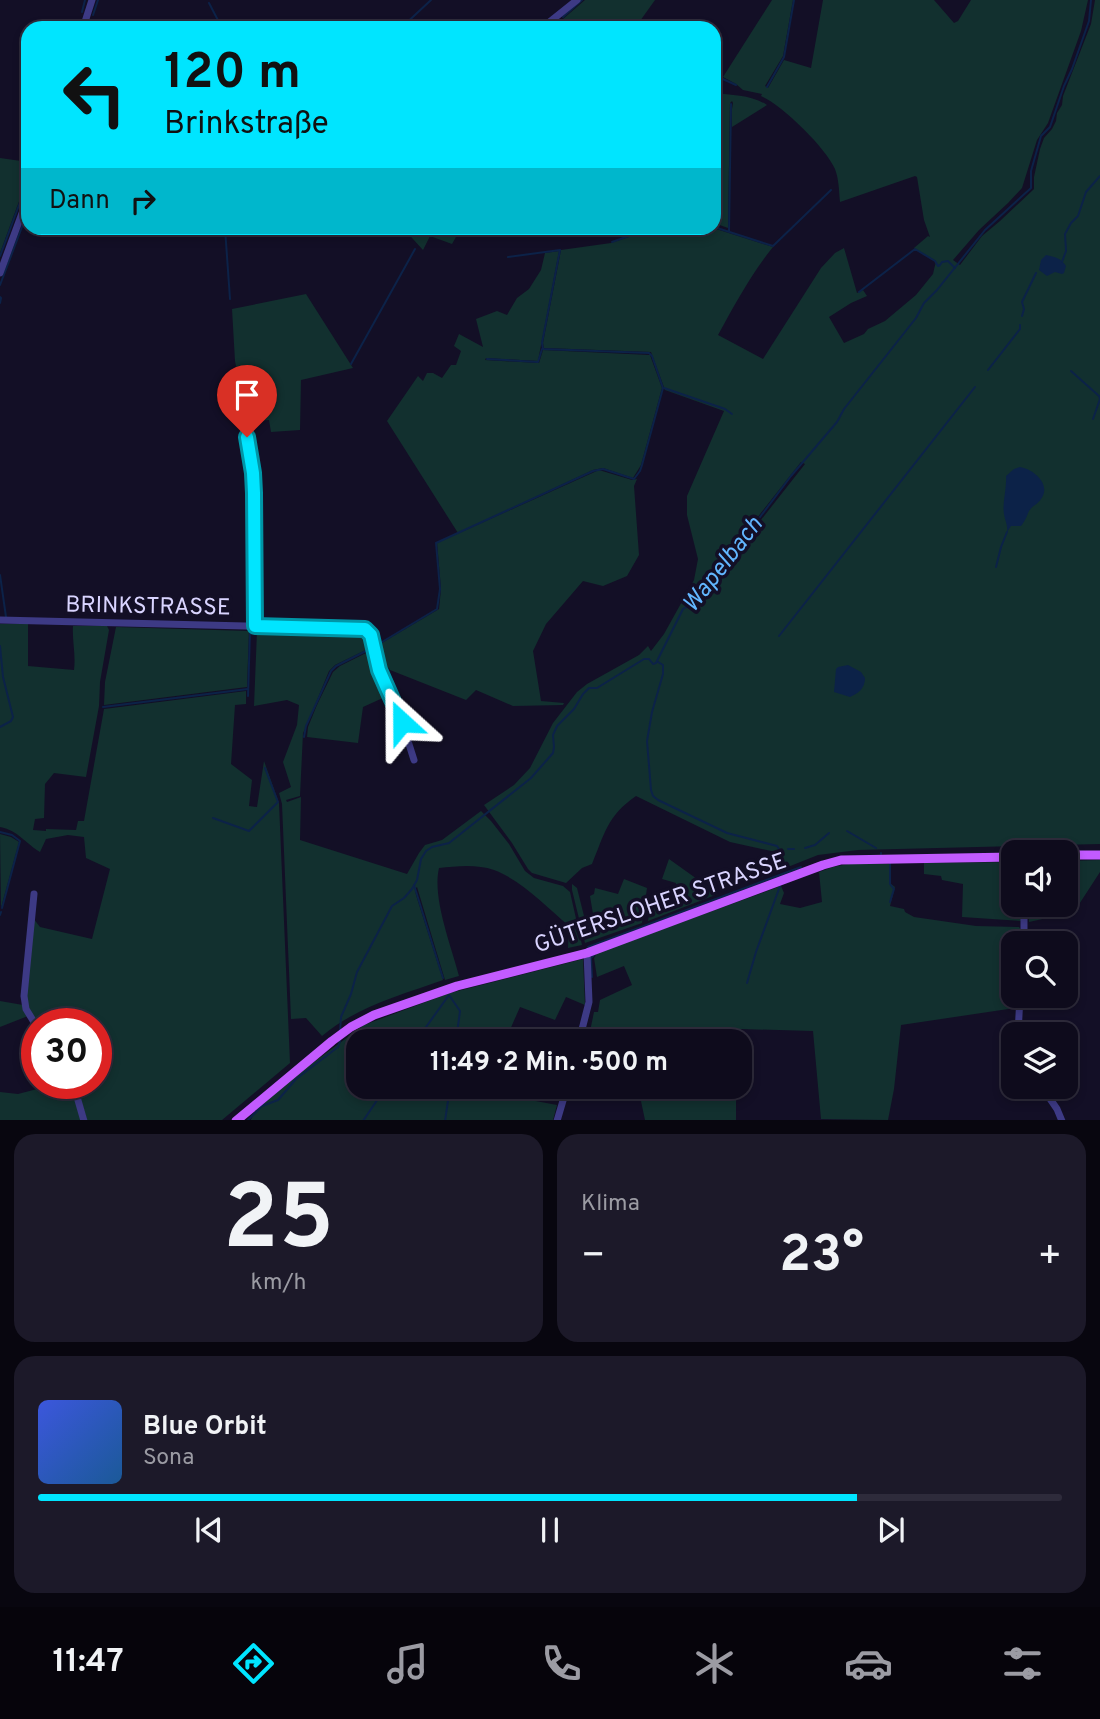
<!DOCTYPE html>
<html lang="de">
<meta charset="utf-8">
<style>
:root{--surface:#0e0b1c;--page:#1c1929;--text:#f1f3f6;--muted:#9b9ba3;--line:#2e2b3b;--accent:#00e5ff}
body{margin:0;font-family:Overpass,sans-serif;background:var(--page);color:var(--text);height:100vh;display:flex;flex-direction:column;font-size:26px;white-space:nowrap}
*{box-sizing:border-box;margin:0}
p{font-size:23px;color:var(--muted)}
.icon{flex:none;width:38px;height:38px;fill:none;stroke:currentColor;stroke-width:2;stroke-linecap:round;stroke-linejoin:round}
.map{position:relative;height:1120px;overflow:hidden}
.drawer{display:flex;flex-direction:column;gap:14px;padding:14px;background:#08060f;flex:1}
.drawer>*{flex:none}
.banner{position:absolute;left:21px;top:21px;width:700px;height:214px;border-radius:21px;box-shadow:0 4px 10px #0003,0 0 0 2px var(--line);background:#00e5ff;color:#111;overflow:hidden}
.controls{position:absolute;left:1001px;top:840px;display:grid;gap:14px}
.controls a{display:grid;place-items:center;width:77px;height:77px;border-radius:14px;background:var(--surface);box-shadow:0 4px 10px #0003,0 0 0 2px var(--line);font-size:35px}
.speed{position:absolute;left:21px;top:1008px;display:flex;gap:14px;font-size:35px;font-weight:700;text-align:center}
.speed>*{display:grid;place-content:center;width:91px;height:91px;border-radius:50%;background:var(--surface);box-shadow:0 4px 10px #0003,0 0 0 2px var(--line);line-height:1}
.speed .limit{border:10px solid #d22;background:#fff;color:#111}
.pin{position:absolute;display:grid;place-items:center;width:60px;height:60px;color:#fff;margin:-72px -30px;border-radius:50% 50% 50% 0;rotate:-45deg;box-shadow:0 0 7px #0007}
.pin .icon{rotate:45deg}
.me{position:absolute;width:77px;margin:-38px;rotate:336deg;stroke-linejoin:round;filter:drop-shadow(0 0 5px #0008)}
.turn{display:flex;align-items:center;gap:24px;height:147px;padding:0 28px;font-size:32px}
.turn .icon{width:91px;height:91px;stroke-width:2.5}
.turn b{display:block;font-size:49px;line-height:60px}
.then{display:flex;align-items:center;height:66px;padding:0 28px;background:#0003;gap:14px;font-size:26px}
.big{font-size:52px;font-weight:700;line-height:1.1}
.drawer .tile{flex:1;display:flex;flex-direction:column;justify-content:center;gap:10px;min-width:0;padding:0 24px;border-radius:21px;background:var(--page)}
.drawer .dial{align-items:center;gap:0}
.dial b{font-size:91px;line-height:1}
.song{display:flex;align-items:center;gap:21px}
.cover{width:84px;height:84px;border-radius:10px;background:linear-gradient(135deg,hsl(230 70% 55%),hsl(210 70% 35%))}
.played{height:7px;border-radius:4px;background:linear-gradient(90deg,var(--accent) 80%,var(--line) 80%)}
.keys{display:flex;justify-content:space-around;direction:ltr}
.heat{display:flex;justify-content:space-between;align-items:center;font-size:38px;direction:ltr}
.drawer .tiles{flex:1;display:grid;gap:14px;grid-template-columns:1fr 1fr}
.tile:last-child{grid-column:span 2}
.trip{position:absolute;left:346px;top:1029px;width:406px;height:70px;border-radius:21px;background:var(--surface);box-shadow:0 4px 10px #0003,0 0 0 2px var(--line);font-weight:700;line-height:70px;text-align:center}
.menu{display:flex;height:112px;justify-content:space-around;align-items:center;background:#06040b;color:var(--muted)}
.menu .icon{width:49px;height:49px}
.menu .selected{color:var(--accent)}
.menu b{font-size:32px;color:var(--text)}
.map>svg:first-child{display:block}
</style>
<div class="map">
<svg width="1100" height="1121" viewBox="0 0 1100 1121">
<rect width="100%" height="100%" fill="#130f26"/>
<!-- green -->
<g fill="#12302f" fill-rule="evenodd">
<polygon points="585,0 655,0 635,28 570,28 563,19"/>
<path d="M772 0H793L783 56 765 86 768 88 784 60 811 68 823 0H934L954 23 958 21 971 0H1088L1081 31 1048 123 1037 140 1022 188 1008 203 979 230 953 260 960 265 982 236 1000 221 1034 189V177L1040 149 1044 138 1052 129 1056 121 1057 113 1062 105 1063 96 1091 24 1095 0H1100V844L858 850 818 855 760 878 776 852 730 842 636 796C607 816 605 833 592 864L582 868 566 883 532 873 528 869 512 843 484 805 514 785 530 768 553 723 577 692 587 684 639 655 648 646 651 651 664 634 694 580 698 559 687 515V496L724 411 665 390 651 352 544 348 543 343 561 250 611 243 655 228H713L773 247C751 274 735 304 718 335L763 359 821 268 835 253 844 248 857 293 863 290 867 296 851 303 829 317 844 343 864 334 868 329 885 321 916 295 933 274 936 261 914 248 928 236 930 237 924 220 917 177 915 176 840 202C839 192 839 179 835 169 826 148 782 105 761 96L762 94 743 90 736 84 723 77ZM801 462 805 464 746 539 742 537Z"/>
<path d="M714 93C732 95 752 95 767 105L732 127V109L733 103 732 101 730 103 728 228 714 223Z"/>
<polygon points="0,158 28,162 28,177 0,253"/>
<polygon points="403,228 461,228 452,244 430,236 423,250"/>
<polygon points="559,251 538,361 486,358 485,360 539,363 543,350 650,355 662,388 641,465 633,478 603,468 593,470 458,533 387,421 418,376 423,381 427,373 433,373 442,378 451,365 456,365 461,351 454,346 459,334 483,347 476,319 497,311 507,315 517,298 529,289 541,270 545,253"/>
<polygon points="306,294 353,368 301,380 300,430 271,432 269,420 247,422 235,361 232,309"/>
<polygon points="599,470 632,480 637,479 634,486 639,555 627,576 603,586 583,581 546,624 533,651 541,701 564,703 563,705 513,706 476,690 466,700 390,670 389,668 379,664 375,647 439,609 441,589 437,543"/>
<path d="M0 624H28V666L74 670C76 655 72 641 73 626H107L109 630 100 682 99 706 86 777 54 773 45 784 44 818 35 819 33 830 46 831V829L76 830 78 821H84L104 709 246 691V704L235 705 231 764 252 780 249 806 257 807 264 761 279 803 290 1063 222 1120H87L76 1083H96V1024H38L28 1008 26 995 33 918 40 927 92 939 110 869 86 858 84 837 68 835 46 839 40 852C25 843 19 831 0 827Z"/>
<polygon points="116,627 249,631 247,687 104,705 105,682"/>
<path d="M257 631 362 633 366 635 370 648 335 665 329 671 306 727 303 733 300 796 286 800 287 802 301 797 300 840 407 874 419 853 425 845 442 840 481 811 491 821 509 844 525 871 534 878 563 886 570 892 582 945 568 948 569 926C547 907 521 880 494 870 477 864 457 866 439 868 432 898 451 945 459 976L445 980 417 887 415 889 416 895 443 980C401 995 356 1007 322 1036L306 1018 291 1019 282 804 279 793 291 787 283 762 297 725 299 705 287 700 254 706Z"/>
<polygon points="372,650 375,671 385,697 363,707 358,743 307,737 308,727 317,705 333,672 340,666"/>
<polygon points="0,834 11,837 19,842 1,908"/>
<polygon points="669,859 718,894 648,921 651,902 671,905 675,895 676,883 662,879"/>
<polygon points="1100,860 1100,872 1074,912 1029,922 1028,905 1066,905 1066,861"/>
<polygon points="1013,862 1013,905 1021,905 1021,921 962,917 963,884 942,880 941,876 924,874 924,863"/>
<polygon points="848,864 891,864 891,884 895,887 890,906 904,909 905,912 914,917 976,926 1019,927 1021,930 1020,943 1013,943 1013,996 1016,996 1015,1008 901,1025 894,1089 888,1120 821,1119 813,1031 741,1029 739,1041 588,1041 594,1012 598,1012 600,1000 632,985 624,966 597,977 594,958 597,953 781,886 784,893 780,904 800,908 822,902 819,872 833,867"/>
<polygon points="624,879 647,888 642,923 585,943 572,890 572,884 577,888 584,916 593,914 590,896 594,894 595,888 618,894"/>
<polygon points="583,959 585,1005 566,997 555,1020 520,1007 509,1032 528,1041 359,1041 359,1087 529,1087 525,1099 557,1105 553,1120 250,1121 257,1109 306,1068 364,1025 450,993"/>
<polygon points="0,1001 23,1005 28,1016 0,1027"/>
<polygon points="60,1083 71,1083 82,1120 0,1120 0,1092 18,1094"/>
<polygon points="638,1087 736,1087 736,1120 645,1120"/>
</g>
<!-- water -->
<g fill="#0c2248">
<path d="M1046 255C1055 257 1061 258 1066 266L1064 273 1062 274 1055 272 1047 276 1039 270 1041 260Z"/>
<path d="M1020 467C1033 469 1052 484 1041 499 1038 504 1032 506 1029 511 1026 518 1026 519 1021 526H1011L1007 532C1008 525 1005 521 1004 514 1002 503 1007 488 1006 476L1014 469Z"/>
<path d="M848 665 861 672 865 678C865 689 858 693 850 697L834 692 836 669 838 667Z"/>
</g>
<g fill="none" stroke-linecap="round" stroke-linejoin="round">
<!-- stream -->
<g stroke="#0c2248" stroke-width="2">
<polyline points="209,3 222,28"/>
<polyline points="82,12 85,0"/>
<polyline points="93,15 98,0"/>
<polyline points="563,17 582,0"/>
<polyline points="77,28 79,23"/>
<polyline points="88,28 91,21"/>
<polyline points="401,28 431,0"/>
<polyline points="714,75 736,85"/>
<polyline points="767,87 784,57 794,0"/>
<polyline points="714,227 773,246 831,190"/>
<polyline points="225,228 230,299"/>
<polyline points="729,231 731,104"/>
<polyline points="612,242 651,228"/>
<polyline points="0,256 28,181"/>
<polyline points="1062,262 1066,251 1065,234 1071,223 1078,216 1086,192 1100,176"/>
<polyline points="0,285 28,211"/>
<polyline points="859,292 915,249 935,261 938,266 940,265 942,262 948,261 955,268"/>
<polyline points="0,297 1,298 0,303"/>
<polyline points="1022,316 1024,309 1022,302 1036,273"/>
<polyline points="487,359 538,362 542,349"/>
<polyline points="351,364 415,249"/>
<polyline points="988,370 1020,329 1020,325"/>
<polyline points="1071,371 1099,396 1100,399 1093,419"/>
<polyline points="664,388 725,409 732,414"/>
<polyline points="996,567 1001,547 1007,532"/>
<polyline points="0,575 6,617"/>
<polyline points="345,632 364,633"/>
<polyline points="779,636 975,387"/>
<polyline points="377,645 437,609 440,589 436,543 593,471 603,469 634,479 640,471 642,465 663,388 652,356 649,353 543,349 542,343 560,250 508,257"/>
<polyline points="0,646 3,677 13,717 11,721 0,727"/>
<polyline points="658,662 663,665 663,674 652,712 647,741 651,790 653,796 658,800 727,833 777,846 779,849 778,855 766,874"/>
<polyline points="248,696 250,631"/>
<polyline points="103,707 248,689"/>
<polyline points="304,737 306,726 331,671 336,666 370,649"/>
<polyline points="213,818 249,831 278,802 265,768"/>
<polyline points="847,831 876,848"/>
<polyline points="0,832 12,835 20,841 2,908"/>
<polyline points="805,848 815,845 829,833"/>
<polyline points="788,849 794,849"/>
<polyline points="881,853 881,854"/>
<polyline points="890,863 890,884 894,889 890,902"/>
<polyline points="414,885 443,978"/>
<polyline points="0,915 1,912"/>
<polyline points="588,947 801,867"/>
<polyline points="592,977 591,958 594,955"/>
<polyline points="747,983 756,952 780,886"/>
<polyline points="340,1032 341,1017 351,994 357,972 392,906 404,898 412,889 417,880 421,859 426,851 432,847 449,843 531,778 553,753 554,747 553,735 557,726 574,709 583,694 589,688 597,688 644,659 649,659 653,664 656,663 683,609 690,605 707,581 729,558 791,476 837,422 844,409 916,318 924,303 937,290 985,230 1031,188 1031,171 1041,136 1050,127 1064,86 1072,69 1089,21 1091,0"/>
<polyline points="416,1041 449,995 460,1011 456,1041"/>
<polyline points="247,1121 262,1106 278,1100 296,1079 338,1047 340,1041"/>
<polyline points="363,1121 386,1087"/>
<polyline points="445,1121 450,1087"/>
</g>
<!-- minor -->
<g stroke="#3d3a85" stroke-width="7">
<polyline points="83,28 92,0"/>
<polyline points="542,28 577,0"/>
<polyline points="0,273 28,197"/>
<polyline points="248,437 253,473 254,493 255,627"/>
<polyline points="0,620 365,629 371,635 379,670 402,722 414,760"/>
<polyline points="34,894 24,996 26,1009 37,1027"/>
<polyline points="1024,943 1024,905"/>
<polyline points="1018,1034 1020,996"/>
<polyline points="579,1041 589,1002 587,953"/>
<polyline points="73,1083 84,1121"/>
<polyline points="1042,1087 1057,1109 1062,1121"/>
<polyline points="557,1121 567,1087"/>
</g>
<!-- major -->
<g stroke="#c25bff" stroke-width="9">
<polyline points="1066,855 1100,855"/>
<polyline points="236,1121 332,1041 351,1027 374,1015 457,986 587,953 823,865 841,860 1013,857"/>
</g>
</g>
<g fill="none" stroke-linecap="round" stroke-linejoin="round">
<!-- route casing -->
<g stroke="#0095a6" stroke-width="18">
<polyline id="route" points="247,437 253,473 254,493 255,626 365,629 371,635 379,670 402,722"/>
</g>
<!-- route -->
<use href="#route" stroke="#00e5ff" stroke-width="12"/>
</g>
<g text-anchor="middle" stroke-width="7" stroke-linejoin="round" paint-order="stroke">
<!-- street labels -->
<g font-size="23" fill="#d9d4ff" stroke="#130f26">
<text transform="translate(148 605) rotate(1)" y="8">BRINKSTRASSE</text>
<text transform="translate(660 902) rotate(-19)" y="8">GÜTERSLOHER STRASSE</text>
</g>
<!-- water labels -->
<g font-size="24" font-style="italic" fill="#62b6ff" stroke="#130f26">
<text transform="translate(722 564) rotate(-52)" y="8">Wapelbach</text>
</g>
</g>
</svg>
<div class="controls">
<a><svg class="icon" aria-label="sound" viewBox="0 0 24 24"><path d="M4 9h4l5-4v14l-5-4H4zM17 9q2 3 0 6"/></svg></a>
<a><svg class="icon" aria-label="search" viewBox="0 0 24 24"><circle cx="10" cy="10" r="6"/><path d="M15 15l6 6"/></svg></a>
<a><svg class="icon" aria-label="layers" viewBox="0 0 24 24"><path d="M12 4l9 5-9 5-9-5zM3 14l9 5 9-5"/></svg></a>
</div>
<div class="speed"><div class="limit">30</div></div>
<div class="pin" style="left:247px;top:437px;background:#d93025"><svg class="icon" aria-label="arrive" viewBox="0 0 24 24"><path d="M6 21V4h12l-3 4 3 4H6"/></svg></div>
<svg class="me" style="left:402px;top:722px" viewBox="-20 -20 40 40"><path d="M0-17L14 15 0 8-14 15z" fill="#00e5ff" stroke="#fff" stroke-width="4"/></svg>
<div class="trip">11:49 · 2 Min. · 500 m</div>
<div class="banner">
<div class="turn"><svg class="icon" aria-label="left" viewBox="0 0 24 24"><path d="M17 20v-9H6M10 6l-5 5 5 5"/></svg><div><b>120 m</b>Brinkstraße</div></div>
<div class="then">Dann<svg class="icon" aria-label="right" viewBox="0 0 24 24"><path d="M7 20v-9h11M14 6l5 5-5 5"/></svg></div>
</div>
</div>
<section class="drawer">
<div class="tiles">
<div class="tile dial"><b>25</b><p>km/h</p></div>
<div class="tile"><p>Klima</p>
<div class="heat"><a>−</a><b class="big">23°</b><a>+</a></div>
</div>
<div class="tile">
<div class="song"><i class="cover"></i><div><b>Blue Orbit</b><p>Sona</p></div></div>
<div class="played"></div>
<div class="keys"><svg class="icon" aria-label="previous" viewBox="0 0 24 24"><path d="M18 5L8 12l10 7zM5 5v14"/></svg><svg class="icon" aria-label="pause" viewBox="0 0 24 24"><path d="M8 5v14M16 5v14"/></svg><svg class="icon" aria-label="next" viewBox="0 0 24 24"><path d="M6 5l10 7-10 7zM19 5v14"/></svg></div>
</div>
</div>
</section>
<nav class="menu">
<b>11:47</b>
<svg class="icon selected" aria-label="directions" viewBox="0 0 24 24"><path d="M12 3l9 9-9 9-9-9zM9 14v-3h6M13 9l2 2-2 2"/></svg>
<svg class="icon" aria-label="music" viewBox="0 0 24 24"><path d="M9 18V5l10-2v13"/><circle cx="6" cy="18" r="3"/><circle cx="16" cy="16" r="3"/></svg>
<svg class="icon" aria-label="phone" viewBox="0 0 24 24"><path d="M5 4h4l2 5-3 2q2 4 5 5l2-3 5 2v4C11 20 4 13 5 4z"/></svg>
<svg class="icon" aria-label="climate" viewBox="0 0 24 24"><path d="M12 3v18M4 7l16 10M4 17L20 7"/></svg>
<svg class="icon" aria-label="car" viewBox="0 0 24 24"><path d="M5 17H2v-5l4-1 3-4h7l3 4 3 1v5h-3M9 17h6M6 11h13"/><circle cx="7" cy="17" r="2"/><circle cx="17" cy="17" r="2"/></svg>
<svg class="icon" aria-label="filters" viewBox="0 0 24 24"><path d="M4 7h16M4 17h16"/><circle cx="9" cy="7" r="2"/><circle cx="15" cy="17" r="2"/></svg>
</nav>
